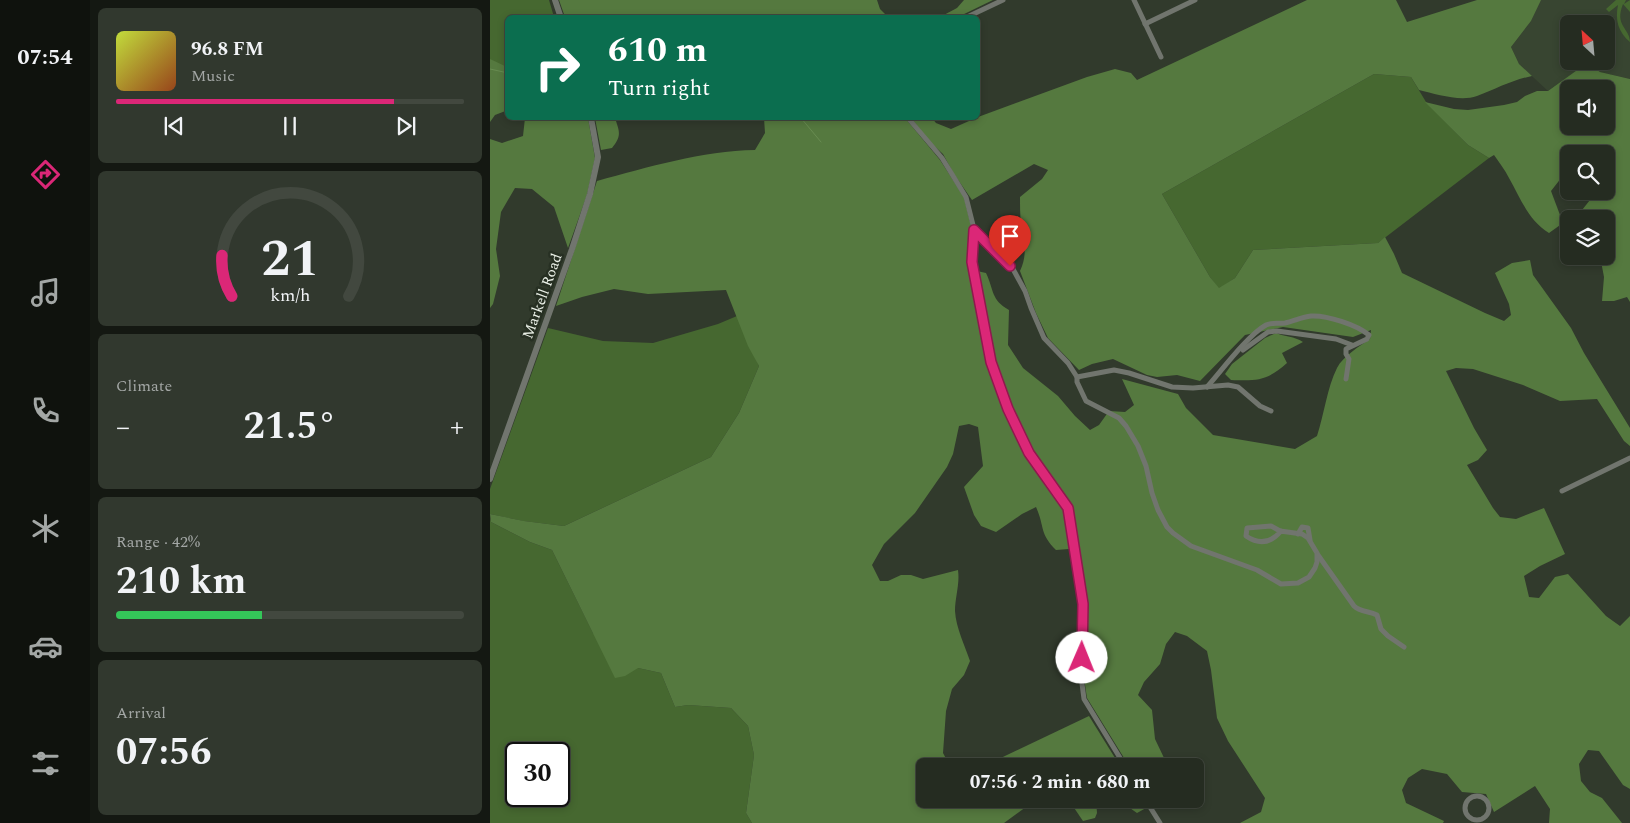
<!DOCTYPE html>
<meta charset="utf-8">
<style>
:root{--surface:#252c21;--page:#31382e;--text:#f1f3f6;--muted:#a3a7a5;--line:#42483f;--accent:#db2777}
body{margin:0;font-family:Spectral,serif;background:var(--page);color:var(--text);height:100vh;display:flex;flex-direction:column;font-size:19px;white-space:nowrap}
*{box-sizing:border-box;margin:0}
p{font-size:16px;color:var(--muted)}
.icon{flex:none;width:28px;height:28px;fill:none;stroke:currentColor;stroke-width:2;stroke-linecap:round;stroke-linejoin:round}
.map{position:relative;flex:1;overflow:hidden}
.details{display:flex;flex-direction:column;gap:8px;padding:8px;background:#141812;width:400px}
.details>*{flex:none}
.hud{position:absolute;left:15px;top:15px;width:475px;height:105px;border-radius:8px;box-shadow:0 2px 8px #0003,0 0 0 1px var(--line);background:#0b6e4f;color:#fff;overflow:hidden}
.needle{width:32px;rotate:334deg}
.buttons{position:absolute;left:1070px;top:15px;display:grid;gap:10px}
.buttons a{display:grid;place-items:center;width:55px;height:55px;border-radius:8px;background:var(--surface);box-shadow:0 2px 8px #0003,0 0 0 1px var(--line);font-size:25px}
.speed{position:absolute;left:15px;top:742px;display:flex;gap:10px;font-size:25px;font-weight:700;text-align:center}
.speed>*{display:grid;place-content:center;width:65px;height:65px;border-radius:50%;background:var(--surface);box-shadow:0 2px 8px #0003,0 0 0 1px var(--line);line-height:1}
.speed .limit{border:2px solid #111;border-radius:8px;background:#fff;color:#111}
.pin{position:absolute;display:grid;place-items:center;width:42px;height:42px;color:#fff;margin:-51px -21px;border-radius:50% 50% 50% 0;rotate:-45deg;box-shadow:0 0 5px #0007}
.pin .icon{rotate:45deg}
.me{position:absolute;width:55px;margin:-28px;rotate:1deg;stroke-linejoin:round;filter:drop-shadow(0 0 4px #0008)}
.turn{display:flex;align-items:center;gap:18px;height:105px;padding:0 20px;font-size:22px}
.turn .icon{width:65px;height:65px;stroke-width:2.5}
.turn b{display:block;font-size:35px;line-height:42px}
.big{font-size:38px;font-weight:700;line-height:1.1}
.details .tile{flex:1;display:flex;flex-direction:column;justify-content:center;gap:8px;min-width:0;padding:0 18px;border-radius:8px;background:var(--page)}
.details .dial{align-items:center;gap:0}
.dial svg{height:130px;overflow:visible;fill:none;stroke:var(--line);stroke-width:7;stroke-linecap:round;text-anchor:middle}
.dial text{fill:var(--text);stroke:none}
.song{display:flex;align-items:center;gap:15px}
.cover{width:60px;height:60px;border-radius:8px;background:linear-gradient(135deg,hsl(70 70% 55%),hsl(20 70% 35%))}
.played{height:5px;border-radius:2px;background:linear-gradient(90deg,var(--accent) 80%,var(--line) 80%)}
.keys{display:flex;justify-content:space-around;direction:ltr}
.heat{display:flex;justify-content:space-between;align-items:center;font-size:28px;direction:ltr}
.charge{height:8px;border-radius:4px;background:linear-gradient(90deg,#34c759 42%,var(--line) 0)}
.trip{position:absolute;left:426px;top:758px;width:288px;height:50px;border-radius:8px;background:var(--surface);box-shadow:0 2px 8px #0003,0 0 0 1px var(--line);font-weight:700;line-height:50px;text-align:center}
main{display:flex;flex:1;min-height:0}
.tab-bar{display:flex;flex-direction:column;width:90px;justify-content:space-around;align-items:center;background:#0f120d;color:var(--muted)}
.tab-bar .icon{width:35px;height:35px}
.tab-bar .selected{color:var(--accent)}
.tab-bar b{font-size:22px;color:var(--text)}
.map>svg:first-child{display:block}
</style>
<main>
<nav class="tab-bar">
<b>07:54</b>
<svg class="icon selected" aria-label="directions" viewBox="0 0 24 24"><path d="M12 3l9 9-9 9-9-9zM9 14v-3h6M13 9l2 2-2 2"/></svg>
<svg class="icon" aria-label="music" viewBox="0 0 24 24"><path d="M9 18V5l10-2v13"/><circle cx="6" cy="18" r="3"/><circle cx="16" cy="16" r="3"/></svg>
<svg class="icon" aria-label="phone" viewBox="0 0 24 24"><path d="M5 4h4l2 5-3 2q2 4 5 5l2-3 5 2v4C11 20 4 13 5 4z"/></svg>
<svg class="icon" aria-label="climate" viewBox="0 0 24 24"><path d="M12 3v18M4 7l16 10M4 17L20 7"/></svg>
<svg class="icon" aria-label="car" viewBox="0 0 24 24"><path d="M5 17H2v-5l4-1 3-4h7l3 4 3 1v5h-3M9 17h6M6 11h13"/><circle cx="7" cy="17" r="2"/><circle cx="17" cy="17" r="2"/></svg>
<svg class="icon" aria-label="filters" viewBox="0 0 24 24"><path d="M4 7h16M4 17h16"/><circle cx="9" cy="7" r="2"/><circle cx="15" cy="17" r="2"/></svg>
</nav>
<section class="details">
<div class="tile">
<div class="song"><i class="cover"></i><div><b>96.8 FM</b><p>Music</p></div></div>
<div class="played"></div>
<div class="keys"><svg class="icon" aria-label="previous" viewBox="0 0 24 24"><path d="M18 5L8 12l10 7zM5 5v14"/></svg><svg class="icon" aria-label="pause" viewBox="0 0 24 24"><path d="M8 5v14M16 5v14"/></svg><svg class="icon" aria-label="next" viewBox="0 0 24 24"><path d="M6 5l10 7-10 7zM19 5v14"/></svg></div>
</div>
<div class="tile dial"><svg viewBox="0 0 100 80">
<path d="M14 69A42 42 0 1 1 86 69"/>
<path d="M14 69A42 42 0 0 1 8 44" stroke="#db2777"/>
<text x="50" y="56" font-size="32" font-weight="700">21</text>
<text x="50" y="72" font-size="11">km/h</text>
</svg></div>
<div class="tile"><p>Climate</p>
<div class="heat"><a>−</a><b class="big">21.5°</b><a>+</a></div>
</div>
<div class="tile"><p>Range · 42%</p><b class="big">210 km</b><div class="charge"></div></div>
<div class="tile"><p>Arrival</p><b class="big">07:56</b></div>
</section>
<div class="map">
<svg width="1140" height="823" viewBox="0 0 1140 823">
<rect width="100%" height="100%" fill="#313a2c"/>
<!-- built -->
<path fill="#384531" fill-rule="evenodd" d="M1050 0H1140V79L1110 72 1097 64 1058 91 1029 64 1021 47 1041 21ZM1079 24H1116V61H1079Z"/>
<!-- green -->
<g fill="#466830" fill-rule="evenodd">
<polygon points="0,0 59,0 64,17 18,18 17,94 0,93"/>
<path d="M1126 0H1136L1134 4 1140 0V12L1133 4C1124 26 1140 28 1140 42 1128 32 1125 20 1128 5L1119 12 1116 9Z"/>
<polygon points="884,74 921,77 936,102 978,145 999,158 888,243 763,250 745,278 729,289 720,277 672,194"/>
<polygon points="247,316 269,366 249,413 221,457 74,526 33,521 0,514 0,489 58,328 113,341 163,343 228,324"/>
<path d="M0 518 1 522 40 542 62 550 103 633 148 668 171 673 185 707 198 705 241 708 258 726 264 755 256 813 262 823H0ZM26 754H69V796H26Z"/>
</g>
<!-- forest -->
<g fill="#55793f" fill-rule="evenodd">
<polygon points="69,0 387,0 390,9 398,17 75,17"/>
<polygon points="474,0 503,0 468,17 450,17 467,8"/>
<path d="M817 0H906L917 22 987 0H1051L1041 21 1021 47 1029 64 1042 76C1022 80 1006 89 987 96 970 102 946 94 929 90L921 77 884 74 672 194 720 277 729 288 745 278 763 250 888 243 895 237 904 254 912 273 995 313 1014 321 1021 315 1019 304 1005 273 1022 263 1040 260 1043 275 1081 328 1094 353 1140 428V446L1134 441 1107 399 1070 401 1033 385 983 369 966 368 956 371 984 428 997 450 988 460 977 465 1003 508 1010 517 1026 519 1054 508 1075 554 1050 566 1034 576 1039 597 1049 598 1065 577 1078 574 1116 616 1130 626 1140 616V789L1133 785 1109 751 1098 750 1089 764 1091 781 1100 792 1112 798 1132 823H1059L1060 809 1045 786 1004 812 996 794 972 792 957 774 932 769 918 778 912 790 916 803 954 821 953 823H750L771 812 775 798 738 741 727 718 721 670 717 651 697 636 685 632 676 644 670 664 654 682 648 695 662 710 665 739 675 760V766H639L597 698 594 678 596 602 581 509 542 451 519 405 501 349 487 271 496 273C504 290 501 300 519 310L518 345 533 368 568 396 585 416 600 430 609 425 619 411 635 412 644 405 632 379 688 394 696 408 723 435 805 449 827 436C834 415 837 388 847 368 853 356 870 346 880 339L881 330 863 337 793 327 755 335 710 381 687 375 667 377 657 375 623 359 602 364 589 370 558 338 546 313 530 271C538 254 534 242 531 224 530 215 530 206 530 197L552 179 558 170 544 164 482 200 464 174 453 154 440 142 421 118H442L446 123 461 129 488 117 597 77 625 69 641 73 647 80Z"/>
<polygon points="0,59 17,67 18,110 5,115 0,122"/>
<path d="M1097 63 1110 72 1140 79V302L1137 297 1124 301H1112L1114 277 1110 256H1116V219H1085L1107 191H1116V154H1079V168L1061 191 1073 223 1059 233C1038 220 1031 199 1019 178 1015 170 1009 162 1004 155L999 158 978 145 935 102 964 109 978 110 1014 105 1027 102 1035 96 1047 91H1058ZM1079 89H1116V126H1079Z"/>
<polygon points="35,118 98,118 105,158 97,195 78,248 64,207 42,189 25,188 11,212 6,249 10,276 3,304 0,308 0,139 12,143 33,136"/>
<path d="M105 118H130L126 121C130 133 131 137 122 148L111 150Z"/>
<path d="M274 118H415L450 160 474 197 482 230 481 243 487 301 496 362 526 434 574 508 579 549 566 550C549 533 555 527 546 507L532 514 506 532 491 526 484 515 474 487 493 466 488 427 479 424 469 426 463 454 457 467 425 513 394 544 382 565 390 581H398L411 575H421L433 579 468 570C470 584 465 597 465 611 466 628 475 646 480 661L474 675 462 689 456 711 453 753 460 766H435V799H552L536 807 514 823H262L256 813 264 755 258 726 241 708 198 705 185 707 171 673 148 668 135 676 125 678 62 550 40 542 1 522 0 514 34 521 74 526 221 457 249 413 269 366 258 346 236 290 158 294 124 289 92 297 66 306 107 181C158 167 212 151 265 150L275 133Z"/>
<path d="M786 333C795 337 804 336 813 342L792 353 797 363C777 381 767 381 741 380L735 374 742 364 775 338Z"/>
<polygon points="599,716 630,766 494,766"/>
<polygon points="578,799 606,799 607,813 605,818 593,821"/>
<polygon points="627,799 650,799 656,808 647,813"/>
</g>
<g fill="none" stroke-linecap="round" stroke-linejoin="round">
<!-- stream -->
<g stroke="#688c51" stroke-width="1">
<polyline points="0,69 18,73"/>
<polyline points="311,118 331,142"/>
</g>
<!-- minor -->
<g stroke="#71756e" stroke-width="5">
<polyline points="644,0 671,57"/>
<polyline points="475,18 513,0"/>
<polyline points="655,24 705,0"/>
<polyline points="418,118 452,158 476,197 484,229 481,262 501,362 518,409 539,453 578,508 593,604 591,676 594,699 635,766"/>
<path d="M484 230 523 269 535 291 541 308 554 338 578 363 587 377V382L596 401 629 418 636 426 648 446 656 466 662 493 668 510 677 527 683 533 701 546 767 570 791 584 808 583 819 577 825 568 827 562V553L818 538 812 534 790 531 781 526 757 528 756 536C769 545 781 543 791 531"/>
<polyline points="753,350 778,332 787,331 846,339 862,345"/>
<polyline points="587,377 624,370 639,373 682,387 703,388 738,385 748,387 770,406 781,411"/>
<path d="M717 387C732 370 758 335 776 325 782 322 789 324 795 323 804 321 812 317 821 316 837 315 867 325 879 335L877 339 856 349V354L859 359 856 379"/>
<polyline points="1072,491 1140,458"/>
<polyline points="808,534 812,527 818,528 820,540"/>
<path d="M828 555 864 606C870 612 879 611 887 615L891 629 898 636 914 647"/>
<circle cx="987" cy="808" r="12"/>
<polyline points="655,799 670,823"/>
</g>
<!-- tertiary -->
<g stroke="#71756e" stroke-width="6">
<polyline points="65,0 71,18"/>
<polyline points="0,479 82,249 100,194 108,157 101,118"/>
</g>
</g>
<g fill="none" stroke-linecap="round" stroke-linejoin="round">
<!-- route casing -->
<g stroke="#8e194d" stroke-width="12">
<polyline id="route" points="520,266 484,230 482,262 501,362 518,409 539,453 578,508 593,604 592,658"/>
</g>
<!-- route -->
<use href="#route" stroke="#db2777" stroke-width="9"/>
</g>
<g text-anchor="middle" stroke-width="5" stroke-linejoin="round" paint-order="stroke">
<!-- street labels -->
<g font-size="15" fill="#ecf2e9" stroke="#273023">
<text transform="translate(52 296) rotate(-70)" y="5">Markell Road</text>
</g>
</g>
</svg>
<div class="buttons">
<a><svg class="needle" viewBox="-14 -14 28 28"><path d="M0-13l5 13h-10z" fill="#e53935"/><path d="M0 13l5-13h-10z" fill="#a3a7a5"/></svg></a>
<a><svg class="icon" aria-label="sound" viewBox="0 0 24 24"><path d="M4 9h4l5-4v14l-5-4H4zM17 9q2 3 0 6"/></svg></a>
<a><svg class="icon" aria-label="search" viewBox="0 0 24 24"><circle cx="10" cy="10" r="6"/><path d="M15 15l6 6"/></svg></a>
<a><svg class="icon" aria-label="layers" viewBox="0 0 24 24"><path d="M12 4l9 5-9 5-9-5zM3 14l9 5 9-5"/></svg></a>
</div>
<div class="speed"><div class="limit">30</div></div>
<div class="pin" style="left:520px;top:266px;background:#d93025"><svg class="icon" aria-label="arrive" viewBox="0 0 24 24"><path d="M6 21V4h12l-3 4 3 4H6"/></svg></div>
<svg class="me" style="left:592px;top:658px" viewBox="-20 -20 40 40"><circle r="19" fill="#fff"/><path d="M0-13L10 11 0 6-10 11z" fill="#db2777"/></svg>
<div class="trip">07:56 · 2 min · 680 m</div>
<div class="hud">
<div class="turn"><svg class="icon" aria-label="right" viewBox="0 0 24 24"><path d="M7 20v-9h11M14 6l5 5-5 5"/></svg><div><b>610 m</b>Turn right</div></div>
</div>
</div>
</main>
